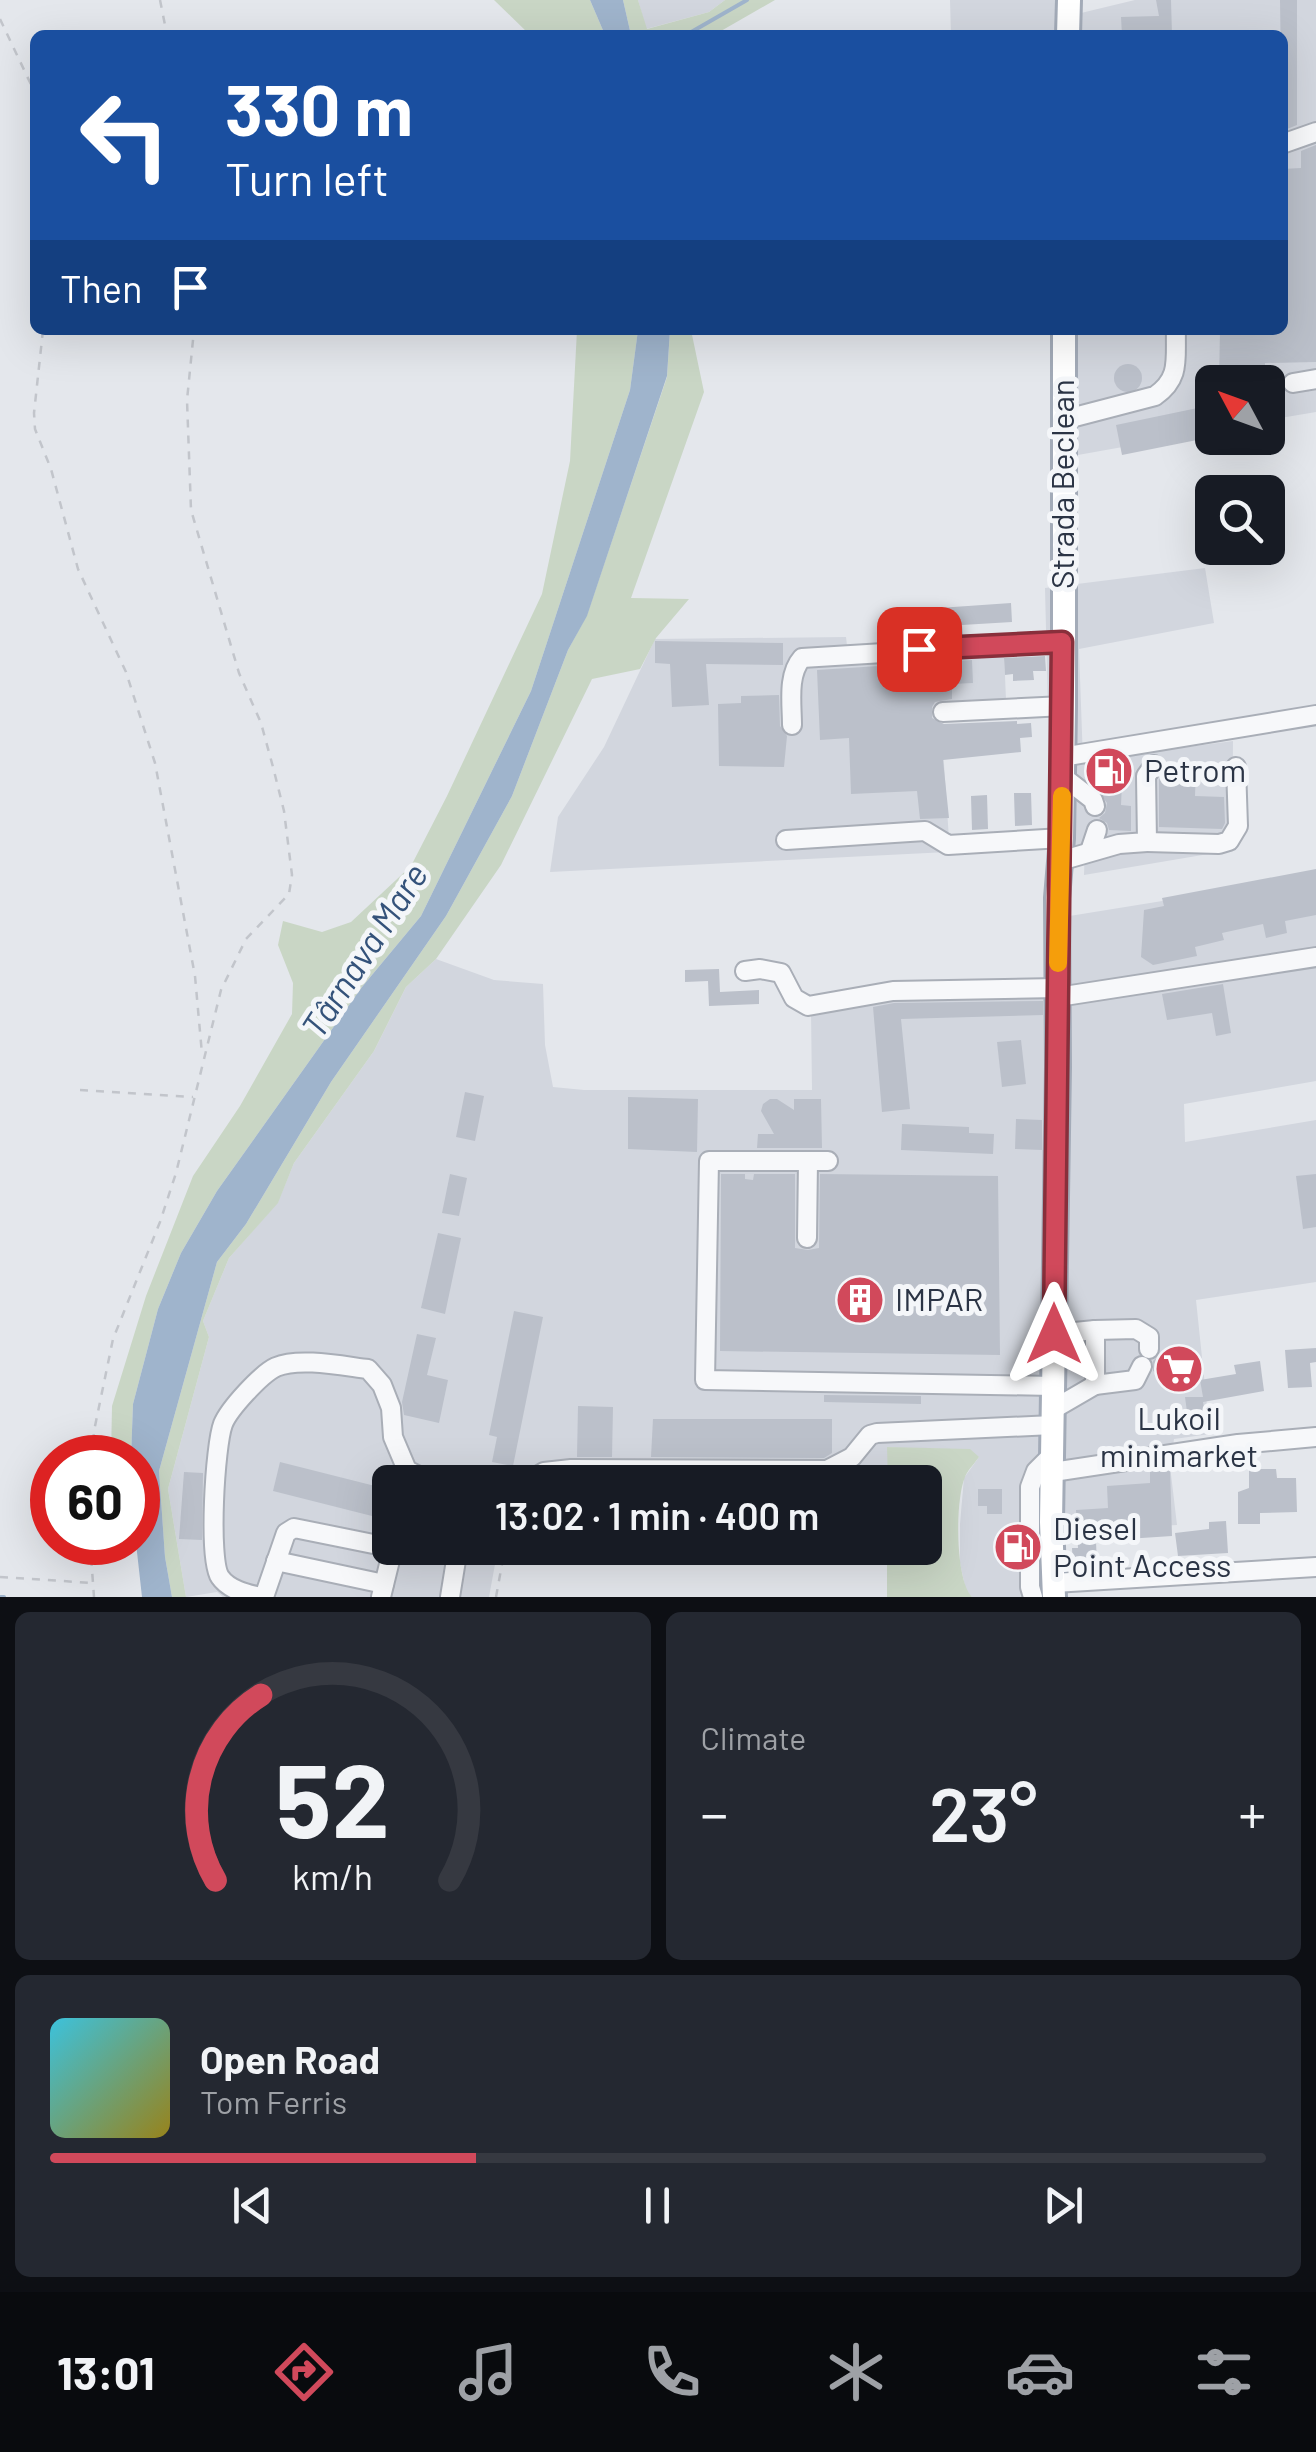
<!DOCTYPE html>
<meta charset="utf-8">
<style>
:root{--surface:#171b24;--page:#242831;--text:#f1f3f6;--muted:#9ea1a6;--line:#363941;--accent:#d1495b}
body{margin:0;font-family:Barlow,sans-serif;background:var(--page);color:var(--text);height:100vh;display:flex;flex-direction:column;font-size:38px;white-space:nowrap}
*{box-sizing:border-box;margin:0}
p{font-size:32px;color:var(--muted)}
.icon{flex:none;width:55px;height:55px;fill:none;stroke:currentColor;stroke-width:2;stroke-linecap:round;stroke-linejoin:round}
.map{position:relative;height:1597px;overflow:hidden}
.panel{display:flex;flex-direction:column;gap:15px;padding:15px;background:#0d0f14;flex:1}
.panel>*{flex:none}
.banner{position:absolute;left:30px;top:30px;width:1258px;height:305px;border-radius:15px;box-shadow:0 10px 40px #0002;background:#1a4fa0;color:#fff;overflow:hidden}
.needle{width:65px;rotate:311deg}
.controls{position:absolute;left:1195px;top:365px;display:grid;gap:20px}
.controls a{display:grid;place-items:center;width:90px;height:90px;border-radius:15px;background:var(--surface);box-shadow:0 10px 40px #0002;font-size:50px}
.speed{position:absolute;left:30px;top:1435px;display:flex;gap:20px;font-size:50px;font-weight:700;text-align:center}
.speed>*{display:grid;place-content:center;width:130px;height:130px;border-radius:50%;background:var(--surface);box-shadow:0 10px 40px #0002;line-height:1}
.speed .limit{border:15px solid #d22;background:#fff;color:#111}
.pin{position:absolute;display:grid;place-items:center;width:85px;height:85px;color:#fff;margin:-42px;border-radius:20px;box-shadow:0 5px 15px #0006}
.me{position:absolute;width:110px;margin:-55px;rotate:0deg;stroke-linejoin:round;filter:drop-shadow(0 0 8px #0008)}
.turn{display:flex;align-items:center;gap:35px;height:210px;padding:0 30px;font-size:45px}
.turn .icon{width:130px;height:130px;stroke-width:2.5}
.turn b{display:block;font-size:70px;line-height:85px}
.then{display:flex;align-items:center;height:95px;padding:0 30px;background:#0003;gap:20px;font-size:38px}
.big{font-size:75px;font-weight:600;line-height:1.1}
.panel .card{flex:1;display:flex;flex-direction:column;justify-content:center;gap:15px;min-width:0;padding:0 35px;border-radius:15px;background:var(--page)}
.panel .dial{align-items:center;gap:0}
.dial svg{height:260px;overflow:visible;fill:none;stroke:var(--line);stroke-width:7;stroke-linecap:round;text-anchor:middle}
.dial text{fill:var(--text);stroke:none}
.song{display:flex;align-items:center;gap:30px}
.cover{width:120px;height:120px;border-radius:15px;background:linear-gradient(135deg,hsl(190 70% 55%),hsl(50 70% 35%))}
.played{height:10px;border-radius:5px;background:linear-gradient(90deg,var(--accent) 35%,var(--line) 35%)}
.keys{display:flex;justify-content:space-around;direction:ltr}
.heat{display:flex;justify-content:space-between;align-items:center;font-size:55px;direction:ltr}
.panel .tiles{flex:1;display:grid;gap:15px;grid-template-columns:1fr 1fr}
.card:last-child{grid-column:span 2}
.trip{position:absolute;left:372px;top:1465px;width:570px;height:100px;border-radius:15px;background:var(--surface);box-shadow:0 10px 40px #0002;font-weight:600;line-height:100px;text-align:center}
.menu{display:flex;height:160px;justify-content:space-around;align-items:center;background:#090b0e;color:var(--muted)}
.menu .icon{width:70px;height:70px}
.menu .on{color:var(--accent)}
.menu b{font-size:45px;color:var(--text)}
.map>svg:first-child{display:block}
</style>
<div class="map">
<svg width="1316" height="1597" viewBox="0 0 1316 1597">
<rect width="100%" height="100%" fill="#e4e7ec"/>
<!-- built -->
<g fill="#d2d6de">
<polygon points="638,0 725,0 709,12 646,29"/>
<polygon points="950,0 1055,0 1056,19 1135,0 1316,0 1316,412 1268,420 1268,382 1212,382 1212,431 1050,460 1055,330 1282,330 1282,35 951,35"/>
<polygon points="1205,568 1214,623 1079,649 1083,761 1233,741 1232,850 1084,875 1085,845 550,872 558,817 604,747 655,639 846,637 848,654 1004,651 1006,700 940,704 949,839 1051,834 1045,588"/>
<polygon points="1316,876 1316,1081 1184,1104 1185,1142 1316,1120 1316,1282 1196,1300 1210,1434 1174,1439 1170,1466 1177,1525 1048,1532 1047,1597 972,1597 966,1591 960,1563 960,1524 964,1478 979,1457 888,1447 888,1480 390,1482 390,1548 498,1548 489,1597 223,1597 217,1592 186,1597 168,1489 209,1337 203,1321 229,1258 278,1202 294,1163 374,1051 406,987 436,959 494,980 543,984 545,1045 553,1087 584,1090 812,1090 811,1011 900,992 1051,986 1051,919"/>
</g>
<!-- green -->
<g fill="#c9d6c5">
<polygon points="494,0 590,0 605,35 530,35"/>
<polygon points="623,0 638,0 647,29 709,12 725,0 775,0 714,35 631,35"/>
<polygon points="577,330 638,330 630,390 531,691 421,916 362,987 217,1191 181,1253 158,1309 133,1404 131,1457 111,1458 112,1406 146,1296 193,1176 240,1106 292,1014 293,983 278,945 283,921 322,932 351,922 411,866 447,796 542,594 570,461"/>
<polygon points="670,330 691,330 704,392 631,598 689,599 656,638 640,669 592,679 501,865 436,959 406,987 374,1051 294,1163 278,1203 229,1258 203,1321 209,1337 168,1489 186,1597 172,1597 165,1557 159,1471 217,1262 246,1224 331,1082 446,916 512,796 568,650 587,615 667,377"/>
<path d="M887 1447 970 1449 979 1457C975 1463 967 1471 965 1477 955 1500 955 1580 972 1597H887V1548H925V1482H888Z"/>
</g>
<!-- water -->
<g fill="#9fb4cc">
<polygon points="590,0 623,0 631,35 605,35"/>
<polygon points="638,330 670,330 667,376 587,616 568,650 512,796 446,916 331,1082 246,1224 217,1262 159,1471 165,1557 172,1597 142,1597 136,1543 138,1458 131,1457 133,1404 158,1309 181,1253 217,1191 362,987 421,916 531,691 630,390"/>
</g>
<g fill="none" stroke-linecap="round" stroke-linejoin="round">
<!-- stream -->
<g stroke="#9fb4cc" stroke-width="4">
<polyline points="686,35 747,0"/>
<polyline points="0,1597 4,1597"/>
</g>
</g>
<!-- building -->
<g fill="#bbc0ca">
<polygon points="1156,0 1171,0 1172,35 1122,35 1121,17 1159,16"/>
<polygon points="1280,0 1297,0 1297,125 1282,131"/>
<polygon points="1316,145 1316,362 1265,363 1265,382 1219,382 1220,330 1282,330 1282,169 1301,168 1301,151"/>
<circle cx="1128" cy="378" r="14"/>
<polygon points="1212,405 1212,437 1122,455 1116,425"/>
<polygon points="1011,603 1012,622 962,625 963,636 913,639 910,610"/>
<polygon points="655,641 783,643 783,665 706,664 709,705 672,707 670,664 655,663"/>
<polygon points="1045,656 1046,671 1033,671 1034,680 1013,681 1013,674 1005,675 1004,658"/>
<polygon points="972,660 973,683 952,684 952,699 935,702 932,707 932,718 944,724 1017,721 1017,724 1031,723 1032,737 1020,738 1021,752 943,760 949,818 920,819 917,791 851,794 849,738 820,740 817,670"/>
<polygon points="779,695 780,726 787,736 784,767 719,766 718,704 741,703 741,696"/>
<polygon points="1123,761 1121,805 1131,806 1131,831 1109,830 1107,823 1099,818 1105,813 1107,803 1095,786 1093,764"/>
<polygon points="1166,767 1196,768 1195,796 1224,797 1225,823 1222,829 1159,827 1159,780"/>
<polygon points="1014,793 1031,793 1032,825 1015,826"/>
<polygon points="987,795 988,829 972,830 971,796"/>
<polygon points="1316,869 1316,915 1285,921 1287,933 1266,938 1263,924 1222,933 1224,940 1195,947 1197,956 1153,965 1141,957 1144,910 1164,906 1162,898"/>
<polygon points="719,969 720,992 759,990 759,1004 709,1006 708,981 685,982 685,970"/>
<polygon points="1223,984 1231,1033 1216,1036 1212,1013 1167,1020 1162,994"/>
<polygon points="1043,1001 1043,1015 901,1019 910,1109 882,1112 873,1007 894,1003"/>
<polygon points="1021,1040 1026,1084 1002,1087 997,1042"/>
<polygon points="465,1092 484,1096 475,1141 456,1137"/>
<polygon points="628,1097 698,1099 697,1152 628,1149"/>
<polygon points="770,1099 777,1099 794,1110 794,1099 821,1099 822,1148 757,1148 758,1134 774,1134 761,1111 763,1104"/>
<polygon points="1016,1119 1042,1120 1042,1150 1015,1149"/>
<polygon points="902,1124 969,1127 969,1133 994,1134 993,1154 901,1150"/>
<polygon points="450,1174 467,1178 459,1216 442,1213"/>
<polygon points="721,1174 745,1174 745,1179 753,1180 754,1174 795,1174 795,1248 808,1250 819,1248 820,1174 998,1176 1000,1355 720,1351"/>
<polygon points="1316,1174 1316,1227 1303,1229 1296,1176"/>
<polygon points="438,1233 461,1238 445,1314 421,1308"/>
<polygon points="514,1311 543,1317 513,1466 492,1462 497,1437 489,1435"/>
<polygon points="417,1334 436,1338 427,1375 448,1380 439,1423 404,1415 402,1402"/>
<polygon points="1316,1348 1316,1362 1310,1363 1312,1387 1288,1388 1285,1350"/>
<polygon points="1178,1351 1192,1356 1180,1383 1153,1371 1153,1361 1160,1354 1174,1360"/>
<polygon points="1260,1361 1264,1391 1203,1402 1208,1431 1190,1434 1185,1397 1203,1397 1200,1380 1236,1374 1234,1365"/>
<polygon points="824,1395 921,1396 921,1404 824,1402"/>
<polygon points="578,1406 613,1407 612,1457 577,1457"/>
<polygon points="653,1419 832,1419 832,1453 824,1458 651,1457"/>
<polygon points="280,1462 379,1487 372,1516 273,1491"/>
<polygon points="1170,1467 1172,1536 1096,1541 1097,1568 1073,1569 1072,1548 1078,1548 1076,1510 1108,1508 1107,1486 1150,1483 1150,1470"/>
<polygon points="1249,1469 1276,1469 1277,1478 1296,1478 1297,1512 1260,1513 1260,1524 1238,1524 1238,1492 1249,1488"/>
<polygon points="184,1472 203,1473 202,1540 179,1539"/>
<polygon points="978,1489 1002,1489 1002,1514 987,1514 987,1506 978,1506"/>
<polygon points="1226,1521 1228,1553 1178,1556 1175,1533 1209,1529 1209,1522"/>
</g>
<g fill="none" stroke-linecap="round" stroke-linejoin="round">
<!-- minor casing -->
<g stroke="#a9aeb7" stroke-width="22">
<g id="minor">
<polyline points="1282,144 1316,132"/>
<polyline points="1293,383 1316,379"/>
<path d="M1063 420 1155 396C1181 378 1175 359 1176 330"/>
<polyline points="943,712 1064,706"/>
<path d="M792 725C792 704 787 675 802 658L1062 642"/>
<polyline points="1062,757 1316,715"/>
<polyline points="1062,776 1093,800 1095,806"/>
<polyline points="786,840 925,831 948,845 1062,838"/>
<polyline points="1147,842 1219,844 1229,841 1238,826 1236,767"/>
<polyline points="1090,851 1097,830"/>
<polyline points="1060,861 1119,844 1147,842 1146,776 1154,765"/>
<polyline points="745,971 760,969 781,973 794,998 808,1006 893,991 1058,988"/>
<polyline points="1058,997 1316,957"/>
<polyline points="828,1161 709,1161 705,1380 1053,1386"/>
<polyline points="807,1238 808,1161"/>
<polyline points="1095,1330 1136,1329 1149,1337 1149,1349"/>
<polyline points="1095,1385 1135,1380 1142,1366"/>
<polyline points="1052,1410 1095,1385 1095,1330 1054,1334"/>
<polyline points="1053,1472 1238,1444 1316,1437"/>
<polyline points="527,1482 544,1472 571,1469 827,1470 852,1457 870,1435 877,1433 1053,1425"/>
<polyline points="276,1561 384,1584"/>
<polyline points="1054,1583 1316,1567"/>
<path d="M261 1597C247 1594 229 1590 220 1577 208 1559 215 1445 223 1424 229 1409 261 1374 276 1367 299 1357 343 1366 368 1369L382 1385 391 1408 393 1437 407 1470 431 1482"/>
<polyline points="264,1597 286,1533 294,1528 393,1548"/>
<polyline points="381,1597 393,1548"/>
<polyline points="450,1597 458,1548"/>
<polyline points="1033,1597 1030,1587 1030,1487 1036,1471 1052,1455"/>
</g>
</g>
<!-- major casing -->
<g stroke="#a3abb8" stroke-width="28">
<g id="major">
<polyline points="1068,35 1069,0"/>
<polyline points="1054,1597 1051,1522 1058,1067 1057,898 1062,838 1064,706 1064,330"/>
</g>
</g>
<!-- path -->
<g stroke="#c2c5cb" stroke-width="2.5" stroke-dasharray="8 8" stroke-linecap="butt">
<polyline points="160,0 167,35"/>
<polyline points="0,19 35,93"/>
<polyline points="43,330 34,413 35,429 51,469 78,569 126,672 155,763 195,976 202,1054"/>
<polyline points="80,1090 193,1097"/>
<polyline points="92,1458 94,1431 113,1339 160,1222 176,1173 221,990 246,939 289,894 292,875 284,811 273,767 261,723 239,673 191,510 187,400 194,330"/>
<polyline points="90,1542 94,1597"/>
<polyline points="0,1577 93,1583"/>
<polyline points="496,1597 505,1548"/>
</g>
<!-- minor -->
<use href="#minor" stroke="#f7f8fa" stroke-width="18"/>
<!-- major -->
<use href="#major" stroke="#fff" stroke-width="22"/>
</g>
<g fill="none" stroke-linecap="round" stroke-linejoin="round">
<!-- route casing -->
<g stroke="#882f3b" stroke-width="25">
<polyline id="route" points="919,649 1062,642 1054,1334"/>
</g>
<!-- route -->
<use href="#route" stroke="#d1495b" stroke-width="18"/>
<!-- slow -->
<polyline stroke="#f59e0b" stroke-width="18" points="1058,963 1062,796"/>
</g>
<!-- icons -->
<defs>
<g id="fuel-disc" transform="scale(2.5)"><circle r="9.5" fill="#d1495b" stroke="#f4f6f9"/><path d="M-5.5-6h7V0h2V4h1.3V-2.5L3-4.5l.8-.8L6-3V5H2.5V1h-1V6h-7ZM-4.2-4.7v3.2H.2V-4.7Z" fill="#fff"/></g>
<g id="building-disc" transform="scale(2.5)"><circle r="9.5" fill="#d1495b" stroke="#f4f6f9"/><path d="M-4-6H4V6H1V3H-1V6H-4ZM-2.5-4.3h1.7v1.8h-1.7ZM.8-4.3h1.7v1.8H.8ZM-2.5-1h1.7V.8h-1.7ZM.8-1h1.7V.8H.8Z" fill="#fff"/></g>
<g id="supermarket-disc" transform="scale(2.5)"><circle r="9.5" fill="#d1495b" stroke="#f4f6f9"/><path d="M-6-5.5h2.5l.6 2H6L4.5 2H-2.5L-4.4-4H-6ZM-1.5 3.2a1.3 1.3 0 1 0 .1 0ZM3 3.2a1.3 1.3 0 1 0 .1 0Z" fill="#fff"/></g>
</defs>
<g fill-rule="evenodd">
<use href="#fuel-disc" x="1109" y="771"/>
<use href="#building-disc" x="860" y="1300"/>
<use href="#supermarket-disc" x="1179" y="1369"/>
<use href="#fuel-disc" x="1018" y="1547"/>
</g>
<g text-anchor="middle" stroke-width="10" stroke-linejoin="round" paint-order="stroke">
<!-- street labels -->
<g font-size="32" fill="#2b3445" stroke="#f4f6f9">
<text transform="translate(1063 484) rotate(-90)" y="11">Strada Beclean</text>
</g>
<!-- poi labels -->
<g font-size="32" fill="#2b3445" stroke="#f4f6f9" text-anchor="start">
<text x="1144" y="782">Petrom</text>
<text x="895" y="1311">IMPAR</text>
<text x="1179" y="1430" text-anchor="middle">Lukoil<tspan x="1179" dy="37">minimarket</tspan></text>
<text x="1053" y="1540">Diesel<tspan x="1053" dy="37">Point Access</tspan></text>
</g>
<!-- water labels -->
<g font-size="35" font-style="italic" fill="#34527a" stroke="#f4f6f9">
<text transform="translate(365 951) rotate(-57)" y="12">Târnava Mare</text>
</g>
</g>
</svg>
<div class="controls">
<a><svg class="needle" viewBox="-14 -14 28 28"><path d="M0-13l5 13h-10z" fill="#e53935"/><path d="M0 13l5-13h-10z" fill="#9ea1a6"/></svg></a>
<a><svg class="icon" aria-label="search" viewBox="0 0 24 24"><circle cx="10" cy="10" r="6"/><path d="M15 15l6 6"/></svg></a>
</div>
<div class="speed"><div class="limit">60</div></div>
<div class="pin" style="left:919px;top:649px;background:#d93025"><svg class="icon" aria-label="arrive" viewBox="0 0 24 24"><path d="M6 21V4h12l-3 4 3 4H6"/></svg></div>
<svg class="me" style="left:1054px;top:1334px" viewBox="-20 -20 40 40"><path d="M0-17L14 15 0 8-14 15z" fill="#d1495b" stroke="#fff" stroke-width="4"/></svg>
<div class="trip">13:02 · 1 min · 400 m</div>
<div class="banner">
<div class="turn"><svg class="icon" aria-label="left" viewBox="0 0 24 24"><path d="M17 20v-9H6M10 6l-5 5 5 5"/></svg><div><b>330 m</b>Turn left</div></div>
<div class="then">Then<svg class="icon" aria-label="arrive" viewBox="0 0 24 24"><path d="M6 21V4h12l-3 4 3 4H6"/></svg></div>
</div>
</div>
<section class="panel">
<div class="tiles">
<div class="card dial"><svg viewBox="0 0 100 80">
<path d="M14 69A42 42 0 1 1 86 69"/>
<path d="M14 69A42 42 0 0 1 28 12" stroke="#d1495b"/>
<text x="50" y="56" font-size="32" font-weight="700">52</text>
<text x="50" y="72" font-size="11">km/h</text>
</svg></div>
<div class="card"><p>Climate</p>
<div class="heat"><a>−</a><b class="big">23°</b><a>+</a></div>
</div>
<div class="card">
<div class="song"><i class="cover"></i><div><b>Open Road</b><p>Tom Ferris</p></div></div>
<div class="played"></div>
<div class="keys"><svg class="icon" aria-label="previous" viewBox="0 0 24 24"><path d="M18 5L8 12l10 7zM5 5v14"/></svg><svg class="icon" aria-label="pause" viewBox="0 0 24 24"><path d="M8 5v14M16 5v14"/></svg><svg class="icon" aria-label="next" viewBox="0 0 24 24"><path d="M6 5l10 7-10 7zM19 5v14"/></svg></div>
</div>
</div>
</section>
<nav class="menu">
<b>13:01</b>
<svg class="icon on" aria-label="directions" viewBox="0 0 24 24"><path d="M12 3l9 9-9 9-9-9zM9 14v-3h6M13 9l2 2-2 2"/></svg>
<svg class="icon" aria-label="music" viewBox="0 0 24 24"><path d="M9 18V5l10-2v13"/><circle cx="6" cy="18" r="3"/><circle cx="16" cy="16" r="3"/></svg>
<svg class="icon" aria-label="phone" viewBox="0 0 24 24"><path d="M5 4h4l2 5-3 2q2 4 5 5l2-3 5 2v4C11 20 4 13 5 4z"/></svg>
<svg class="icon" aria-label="climate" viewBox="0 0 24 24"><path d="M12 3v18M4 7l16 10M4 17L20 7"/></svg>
<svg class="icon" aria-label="car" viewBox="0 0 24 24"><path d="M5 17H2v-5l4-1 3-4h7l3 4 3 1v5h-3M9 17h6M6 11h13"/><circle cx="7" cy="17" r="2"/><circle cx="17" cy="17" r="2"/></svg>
<svg class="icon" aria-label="filters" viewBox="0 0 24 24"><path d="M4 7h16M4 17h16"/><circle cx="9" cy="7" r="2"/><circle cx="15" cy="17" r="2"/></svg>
</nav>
